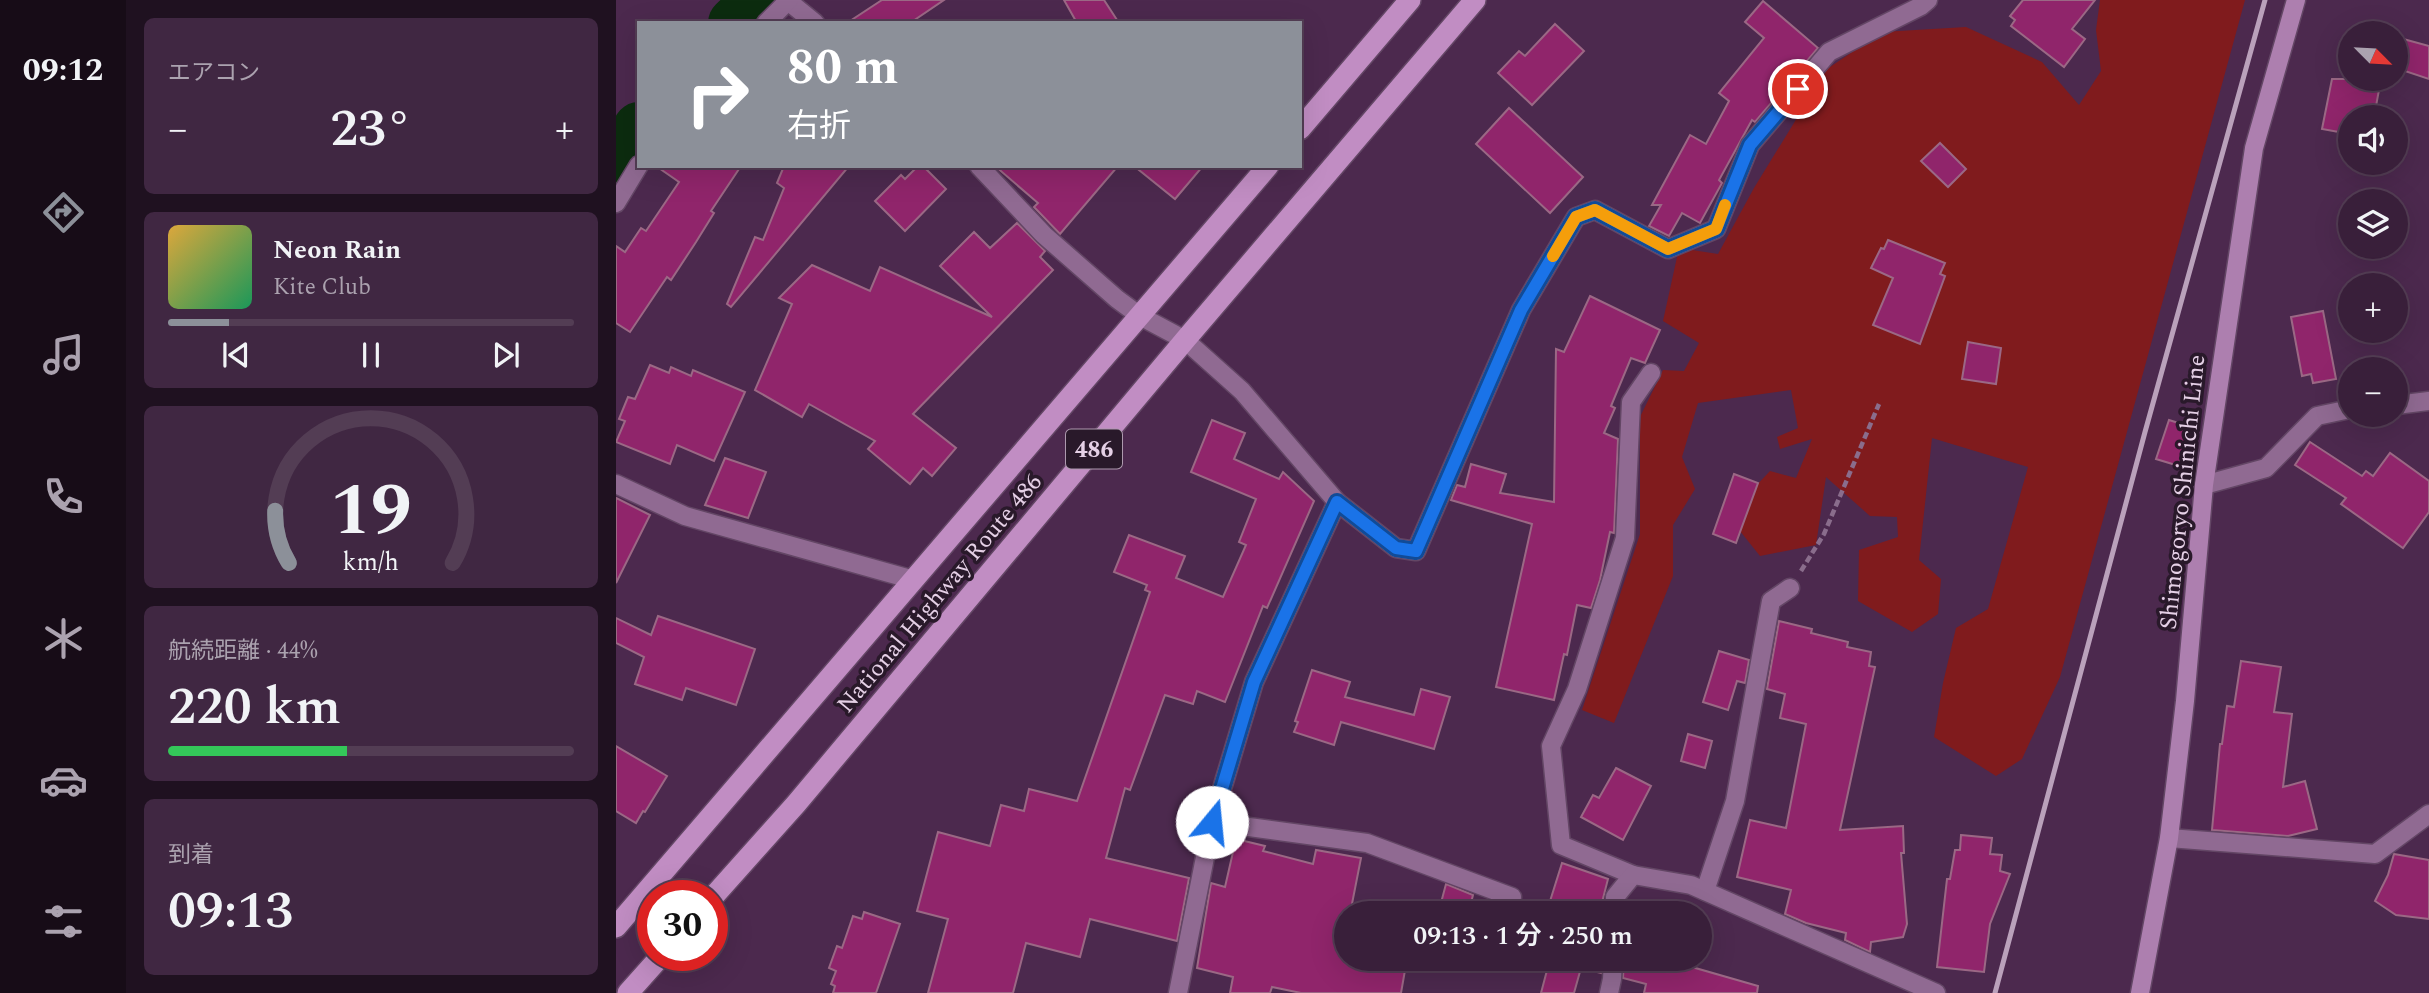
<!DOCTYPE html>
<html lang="ja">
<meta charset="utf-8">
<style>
:root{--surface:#391f3a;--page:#402742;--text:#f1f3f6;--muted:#aba2af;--line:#533d54;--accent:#8c9099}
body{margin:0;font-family:Spectral,"Noto Sans JP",serif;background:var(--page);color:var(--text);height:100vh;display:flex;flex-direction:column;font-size:26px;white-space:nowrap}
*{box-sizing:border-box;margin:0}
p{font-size:23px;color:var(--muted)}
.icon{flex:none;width:38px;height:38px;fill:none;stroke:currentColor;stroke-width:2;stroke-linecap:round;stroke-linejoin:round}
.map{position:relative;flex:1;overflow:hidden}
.panel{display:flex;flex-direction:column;gap:18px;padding:18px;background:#1f1120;width:490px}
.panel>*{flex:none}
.hud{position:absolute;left:21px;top:21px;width:665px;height:147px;border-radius:0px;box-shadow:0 7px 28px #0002,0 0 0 2px var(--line);background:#8c9099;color:#fff;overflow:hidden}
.needle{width:46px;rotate:114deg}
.tools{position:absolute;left:1722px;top:21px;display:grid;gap:14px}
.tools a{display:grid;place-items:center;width:70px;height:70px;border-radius:50%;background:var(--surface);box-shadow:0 7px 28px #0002,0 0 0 2px var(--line);font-size:35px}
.speed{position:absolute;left:21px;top:880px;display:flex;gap:14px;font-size:35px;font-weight:700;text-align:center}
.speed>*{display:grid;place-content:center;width:91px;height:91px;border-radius:50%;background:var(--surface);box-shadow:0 7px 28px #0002,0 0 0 2px var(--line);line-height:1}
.speed .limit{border:10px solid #d22;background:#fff;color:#111}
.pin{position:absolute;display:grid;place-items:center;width:60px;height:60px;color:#fff;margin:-30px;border:4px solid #fff;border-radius:50%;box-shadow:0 2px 7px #0007}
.me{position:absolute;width:77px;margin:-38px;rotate:17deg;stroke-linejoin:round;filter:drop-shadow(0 0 5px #0008)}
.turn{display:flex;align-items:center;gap:24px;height:147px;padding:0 35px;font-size:32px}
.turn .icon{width:91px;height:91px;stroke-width:2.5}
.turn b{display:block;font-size:49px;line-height:60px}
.big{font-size:52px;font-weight:600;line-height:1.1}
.panel .tile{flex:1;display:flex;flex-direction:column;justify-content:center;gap:10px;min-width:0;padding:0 24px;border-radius:10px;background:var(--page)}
.panel .dial{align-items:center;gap:0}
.dial svg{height:182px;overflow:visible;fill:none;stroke:var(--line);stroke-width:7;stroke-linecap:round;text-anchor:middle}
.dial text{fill:var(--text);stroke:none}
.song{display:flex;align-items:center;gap:21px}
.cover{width:84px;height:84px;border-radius:10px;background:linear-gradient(135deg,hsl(40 70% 55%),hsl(150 70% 35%))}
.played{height:7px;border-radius:4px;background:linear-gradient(90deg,var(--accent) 15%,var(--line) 15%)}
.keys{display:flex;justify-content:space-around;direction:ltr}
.heat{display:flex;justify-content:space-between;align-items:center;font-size:38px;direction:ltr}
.charge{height:10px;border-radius:5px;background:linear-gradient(90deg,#34c759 44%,var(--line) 0)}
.trip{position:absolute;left:718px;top:901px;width:378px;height:70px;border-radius:35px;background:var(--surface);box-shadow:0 7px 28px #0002,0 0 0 2px var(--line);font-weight:600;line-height:70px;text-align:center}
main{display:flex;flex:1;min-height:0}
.tab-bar{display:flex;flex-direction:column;width:126px;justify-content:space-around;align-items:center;background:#170c17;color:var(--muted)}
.tab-bar .icon{width:49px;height:49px}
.tab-bar .selected{color:var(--accent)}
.tab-bar b{font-size:32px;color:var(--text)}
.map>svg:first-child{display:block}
</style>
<main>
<nav class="tab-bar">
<b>09:12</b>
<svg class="icon selected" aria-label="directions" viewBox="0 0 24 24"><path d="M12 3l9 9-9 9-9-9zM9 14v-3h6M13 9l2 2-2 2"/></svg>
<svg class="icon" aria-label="music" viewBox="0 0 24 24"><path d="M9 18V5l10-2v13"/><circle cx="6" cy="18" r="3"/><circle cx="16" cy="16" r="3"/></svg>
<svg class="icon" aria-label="phone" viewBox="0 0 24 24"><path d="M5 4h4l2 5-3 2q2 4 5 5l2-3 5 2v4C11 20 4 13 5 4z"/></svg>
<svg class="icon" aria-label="climate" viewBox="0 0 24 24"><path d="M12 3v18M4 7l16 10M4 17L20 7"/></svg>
<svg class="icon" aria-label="car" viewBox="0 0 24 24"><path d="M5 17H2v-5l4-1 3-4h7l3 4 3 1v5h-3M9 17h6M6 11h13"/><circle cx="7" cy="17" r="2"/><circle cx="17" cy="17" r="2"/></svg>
<svg class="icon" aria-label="filters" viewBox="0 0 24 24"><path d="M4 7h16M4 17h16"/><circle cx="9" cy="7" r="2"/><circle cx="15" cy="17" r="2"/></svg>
</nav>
<section class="panel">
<div class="tile"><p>エアコン</p>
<div class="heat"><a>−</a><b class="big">23°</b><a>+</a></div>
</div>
<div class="tile">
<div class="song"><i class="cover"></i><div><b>Neon Rain</b><p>Kite Club</p></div></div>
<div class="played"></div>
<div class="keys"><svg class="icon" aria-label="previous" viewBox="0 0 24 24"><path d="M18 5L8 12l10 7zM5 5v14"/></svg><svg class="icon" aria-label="pause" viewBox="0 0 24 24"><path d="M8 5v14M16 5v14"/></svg><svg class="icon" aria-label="next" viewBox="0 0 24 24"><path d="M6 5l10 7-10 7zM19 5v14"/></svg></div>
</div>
<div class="tile dial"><svg viewBox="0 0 100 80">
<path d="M14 69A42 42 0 1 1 86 69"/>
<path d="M14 69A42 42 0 0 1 8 46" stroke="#8c9099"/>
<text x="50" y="56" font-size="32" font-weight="700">19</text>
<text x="50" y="72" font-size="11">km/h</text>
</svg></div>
<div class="tile"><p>航続距離 · 44%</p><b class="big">220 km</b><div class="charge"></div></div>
<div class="tile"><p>到着</p><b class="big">09:13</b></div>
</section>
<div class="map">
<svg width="1813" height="993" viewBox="0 0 1813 993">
<rect width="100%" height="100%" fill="#4c294e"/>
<!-- green -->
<polygon fill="#801b1d" points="1484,0 1629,0 1444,677 1406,759 1380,776 1318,737 1327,683 1340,628 1372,609 1412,467 1316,438 1303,560 1325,579 1322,614 1296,632 1242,601 1243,550 1282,537 1281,517 1254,516 1210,477 1200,545 1144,556 1124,531 1137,489 1154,471 1180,478 1196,439 1164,449 1161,437 1182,428 1175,390 1082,403 1066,457 1079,489 1057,525 1057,576 998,723 966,710 1024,534 1024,417 1047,370 1068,371 1083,343 1047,321 1063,248 1102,254 1138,188 1211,69 1266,32 1350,27 1426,62 1463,105 1485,71 1480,30"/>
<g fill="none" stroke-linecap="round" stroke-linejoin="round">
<!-- river -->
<g stroke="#0c2c0f" stroke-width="52">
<polyline points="118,23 142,0"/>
<polyline points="0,164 23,128"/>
</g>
</g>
<!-- building -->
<g fill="#90256b" stroke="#9b6885" stroke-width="2">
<polygon points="266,0 328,0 294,23 231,23"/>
<polygon points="448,0 488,0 503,23 461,23"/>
<polygon points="1407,0 1479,0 1456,29 1469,39 1448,67 1395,26 1399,20 1394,16"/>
<polygon points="1147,1 1202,48 1139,122 1136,120 1103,180 1106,183 1084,223 1066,213 1053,236 1033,226 1045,205 1036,205 1074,135 1090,144 1113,101 1103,93 1148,38 1129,22"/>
<polygon points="939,24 968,51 916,105 882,73 903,51 909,56"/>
<polygon points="1780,37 1813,46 1813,79 1780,68"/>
<polygon points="1716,79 1765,79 1758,117 1734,117 1734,134 1706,129"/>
<polygon points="893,108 967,177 934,213 860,144"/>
<polygon points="1324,143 1350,169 1332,187 1305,161"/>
<polygon points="40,166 125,166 95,211 98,213 80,242 55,280 51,277 14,332 0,323 0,246 9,252 25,228 30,231 63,182"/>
<polygon points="168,166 233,166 115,307 111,304 139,237 147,240 168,188 161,183"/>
<polygon points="302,166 307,166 330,189 289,231 259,201 285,175 289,179"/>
<polygon points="379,166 502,166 444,234 418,207 422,203"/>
<polygon points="518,166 587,166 559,199"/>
<polygon points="401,223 429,251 424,257 437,270 297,414 340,448 316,476 307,468 294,484 252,449 259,441 193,404 186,417 139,390 176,304 163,298 196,265 254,291 264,267 376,317 324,266 358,232 374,248"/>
<polygon points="1272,240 1329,263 1324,274 1329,276 1304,344 1257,325 1277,278 1255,268 1265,248 1268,249"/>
<polygon points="974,296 1044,330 1029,363 1015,358 995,406 999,408 988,433 1002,439 998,533 994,532 984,580 975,608 961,605 951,655 948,654 938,700 880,687 916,524 835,500 841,485 849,487 855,464 890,474 884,493 938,502 940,349 948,352"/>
<polygon points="1707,311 1720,379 1697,383 1695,374 1686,376 1675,317"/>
<polygon points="1352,342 1385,348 1380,384 1346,379"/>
<polygon points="34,365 53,373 55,367 75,376 77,370 129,392 98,461 61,445 54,464 0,442 9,421 3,419 12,397 19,399"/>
<polygon points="596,420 629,433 618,459 663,479 667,472 698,501 651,608 647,606 609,702 581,691 577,704 549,695 514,790 509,788 490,858 573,878 561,941 474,919 464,957 410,943 397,993 312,993 332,919 301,911 322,832 374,846 385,805 408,811 413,789 461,801 534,592 529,590 531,585 498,572 513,535 569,556 560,578 607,597 630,545 623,542 640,499 575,472"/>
<polygon points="1553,420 1575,427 1563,466 1540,459"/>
<polygon points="1694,442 1746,476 1750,471 1757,476 1774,453 1813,481 1813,512 1787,548 1725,504 1730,498 1679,465"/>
<polygon points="109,458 150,472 132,518 89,505"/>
<polygon points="1118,474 1142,483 1120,543 1097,534"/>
<polygon points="0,498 34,515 0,583"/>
<polygon points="42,616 139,649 120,705 70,688 66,700 19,684 28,657 0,643 0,618 35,635"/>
<polygon points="1163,621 1196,629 1195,633 1232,642 1231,647 1255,652 1253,666 1259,667 1224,830 1287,826 1288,853 1285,853 1291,924 1287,937 1255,942 1254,952 1229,940 1230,933 1190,923 1169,914 1175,890 1121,877 1134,820 1170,828 1190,724 1164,718 1169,694 1151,689"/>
<polygon points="1103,651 1133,660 1129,683 1121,681 1112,710 1087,702"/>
<polygon points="1625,661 1665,667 1658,712 1676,714 1667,787 1689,781 1701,829 1672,836 1596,830 1604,744 1606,744 1611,706 1618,707"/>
<polygon points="696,670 734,682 729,697 798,715 805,689 834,697 818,749 725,722 718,745 678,732 682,722 679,721"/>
<polygon points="1072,734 1096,741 1089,768 1065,761"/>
<polygon points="0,746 51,776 29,812 27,811 20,823 0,811"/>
<polygon points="1000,768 1035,786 1007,840 965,817 977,795 983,798"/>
<polygon points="1345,835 1376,838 1374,854 1386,855 1384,871 1394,874 1374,924 1368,972 1321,967 1331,879 1334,879 1339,850 1344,850"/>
<polygon points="620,839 649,846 647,851 697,864 700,850 745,858 734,914 730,914 730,959 791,959 785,993 685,993 656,987 654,993 614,993 617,977 581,968 595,883 609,887"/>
<polygon points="1778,854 1813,860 1813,919 1780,915 1759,901 1772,875"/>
<polygon points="946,863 992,879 983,914 930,914"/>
<polygon points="830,884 857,895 852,914 822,914"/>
<polygon points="248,912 284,924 260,993 217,993 219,986 215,984 220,971 213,968 221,946 226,948 237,916 246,919"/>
<polygon points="934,959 986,959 985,973 965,968 958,993 925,993"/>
<polygon points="1008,959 1080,959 1076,967 1142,986 1141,993 1028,993 1030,984 1007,978"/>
</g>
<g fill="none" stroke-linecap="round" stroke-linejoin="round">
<!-- minor casing -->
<g stroke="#634665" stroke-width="21">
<g id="minor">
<polyline points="172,1 199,23"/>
<polyline points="150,23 173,0"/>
<polyline points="363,166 428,235 501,299 524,316 569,340 626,391 721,502 780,548 800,551 905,310 960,217 979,210 1052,249 1100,229 1134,145 1213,52 1305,6 1312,0"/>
<polyline points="0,203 23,165"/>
<polyline points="1780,405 1813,401"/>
<polyline points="0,484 69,516 298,580"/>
<polyline points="1588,485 1650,468 1701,416 1734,409"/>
<polyline points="596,822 751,843 896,897"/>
<polyline points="1553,838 1759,854 1813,814"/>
<polyline points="1017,875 945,845 935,746 961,689 1009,538 1015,402 1035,373"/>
<polyline points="1089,891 1119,801 1155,601 1174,588"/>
<polyline points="999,914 999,897 1017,875 1075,885 1320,993"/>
<polyline points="562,993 596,822 638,682 721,502"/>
<polyline points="993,993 996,979 997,959"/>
</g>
</g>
<!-- major casing -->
<g stroke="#634665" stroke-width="21">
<polyline id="major" points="1524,993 1553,838 1569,701 1588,485 1638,148 1680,0"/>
</g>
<!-- highway casing -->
<g stroke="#634665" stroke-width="24">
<g id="highway">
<polyline points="684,129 794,0"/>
<polyline points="96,898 180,804 569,340 859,0"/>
<polyline points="0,927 652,166"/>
<polyline points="12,993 45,956"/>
</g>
</g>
<!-- path -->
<polyline stroke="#8a6d8c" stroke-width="4.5" stroke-dasharray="7 3.5" stroke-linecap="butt" points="1185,571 1208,534 1263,404"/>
<!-- minor -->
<use href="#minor" stroke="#906a92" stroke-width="18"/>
<!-- major -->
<use href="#major" stroke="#ad7faf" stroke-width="18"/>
<!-- highway -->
<use href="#highway" stroke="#c18dc3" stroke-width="21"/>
<!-- rail -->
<polyline stroke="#baa1bb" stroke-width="5" points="1379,993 1529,432 1649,0"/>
</g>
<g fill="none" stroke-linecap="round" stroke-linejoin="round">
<!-- route casing -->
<g stroke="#114b97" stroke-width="18">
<polyline id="route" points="596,822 638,682 721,502 780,548 800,551 905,310 960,217 979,210 1052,249 1100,229 1134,145 1182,89"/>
</g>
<!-- route -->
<use href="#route" stroke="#1a73e8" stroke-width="12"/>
<!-- slow -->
<polyline stroke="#f59e0b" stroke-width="12" points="937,256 960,217 979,210 1052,249 1100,229 1109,205"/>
</g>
<g text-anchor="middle" stroke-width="7" stroke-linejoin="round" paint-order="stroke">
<!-- shield labels -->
<rect fill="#29192a" stroke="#ad99ae" stroke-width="2" x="450" y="429.5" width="56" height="39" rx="5"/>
<g font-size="23" font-weight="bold" fill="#e5d0e6">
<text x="478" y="457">486</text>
</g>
<!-- street labels -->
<g font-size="24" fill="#e5d0e6" stroke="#29192a">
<text transform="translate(1566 492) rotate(-84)" y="8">Shimogoryo Shinichi Line</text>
<text transform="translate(323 593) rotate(-50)" y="8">National Highway Route 486</text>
</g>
</g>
</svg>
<div class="tools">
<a><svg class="needle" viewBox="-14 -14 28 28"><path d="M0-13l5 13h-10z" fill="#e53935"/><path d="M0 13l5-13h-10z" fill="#aba2af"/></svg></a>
<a><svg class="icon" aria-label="sound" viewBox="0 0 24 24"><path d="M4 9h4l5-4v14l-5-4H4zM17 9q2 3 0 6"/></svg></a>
<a><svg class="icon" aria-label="layers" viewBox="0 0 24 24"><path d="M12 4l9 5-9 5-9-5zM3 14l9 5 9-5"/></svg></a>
<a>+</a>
<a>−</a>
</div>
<div class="speed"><div class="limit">30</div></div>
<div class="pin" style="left:1182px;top:89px;background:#d93025"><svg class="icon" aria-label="arrive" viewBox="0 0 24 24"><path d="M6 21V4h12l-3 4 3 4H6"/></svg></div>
<svg class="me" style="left:596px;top:822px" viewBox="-20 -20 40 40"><circle r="19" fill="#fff"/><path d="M0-13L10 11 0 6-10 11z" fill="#1a73e8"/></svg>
<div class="trip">09:13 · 1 分 · 250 m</div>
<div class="hud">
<div class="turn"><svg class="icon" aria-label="right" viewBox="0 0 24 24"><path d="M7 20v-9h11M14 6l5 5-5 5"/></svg><div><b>80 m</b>右折</div></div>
</div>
</div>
</main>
